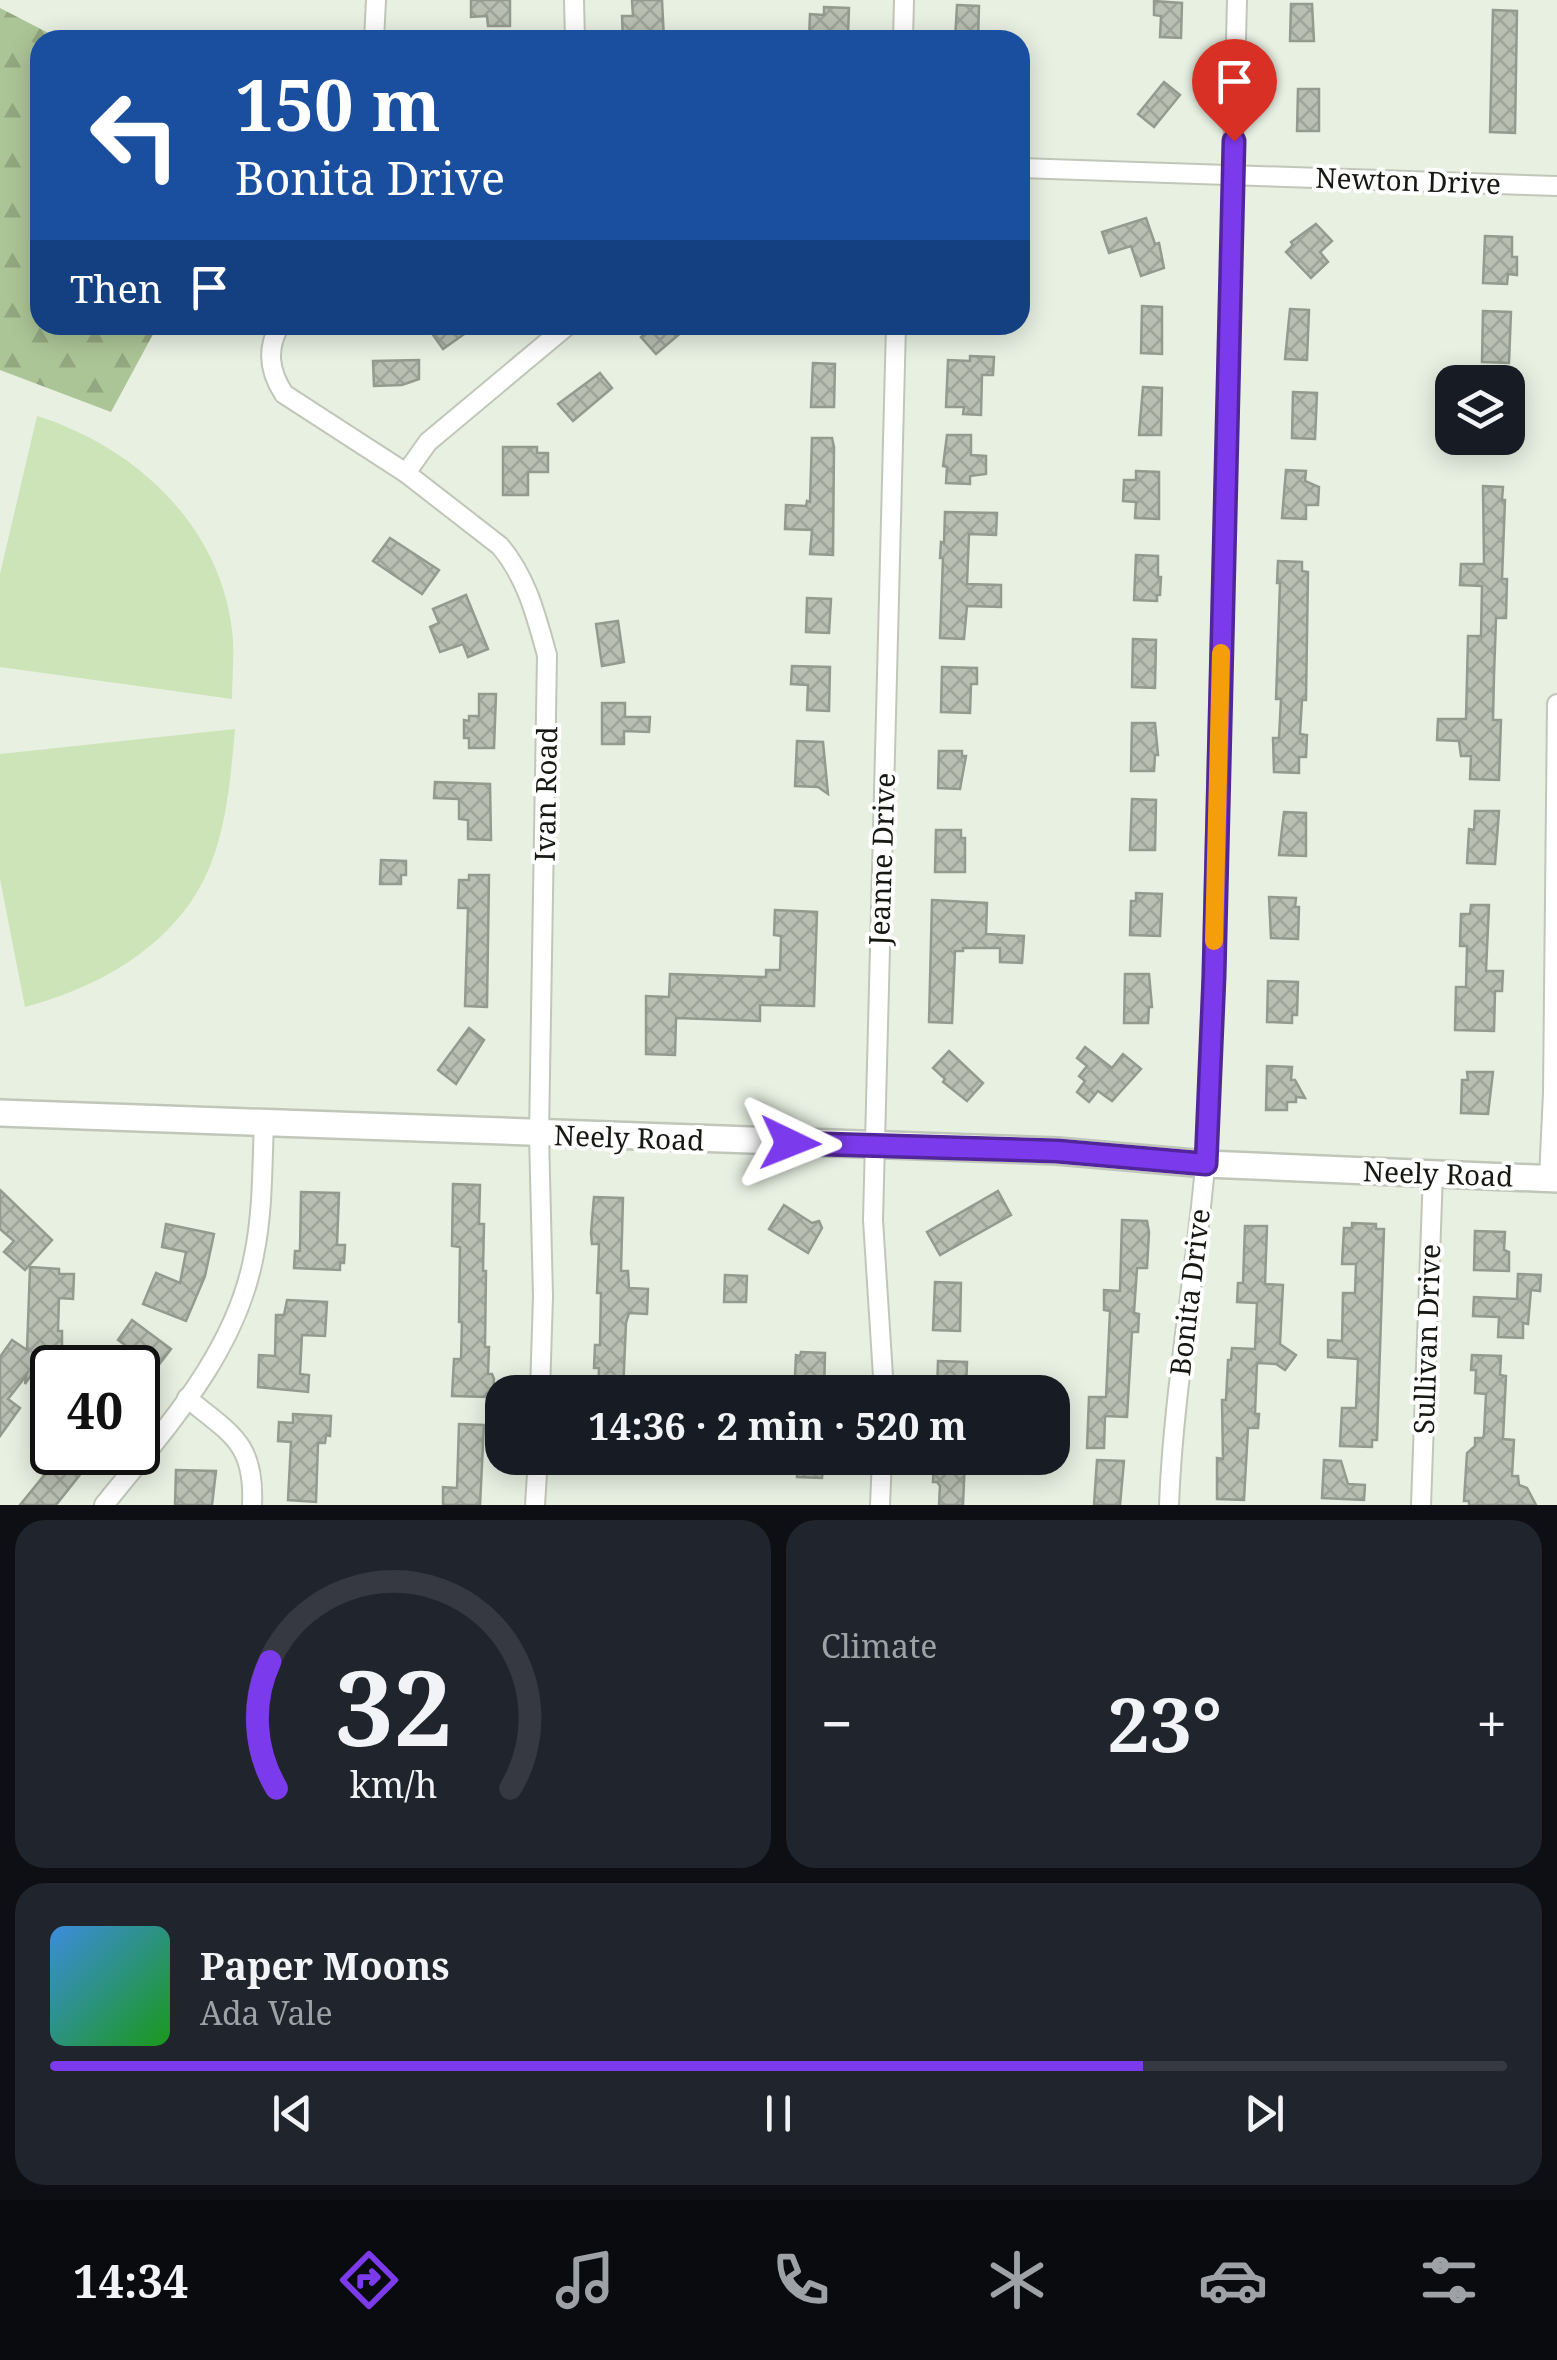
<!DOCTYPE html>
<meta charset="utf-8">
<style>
:root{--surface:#171b24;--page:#20242c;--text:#f1f3f6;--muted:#9ea1a6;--line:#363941;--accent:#7c3aed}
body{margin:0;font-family:"Noto Serif",serif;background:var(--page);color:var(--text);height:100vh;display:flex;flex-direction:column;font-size:38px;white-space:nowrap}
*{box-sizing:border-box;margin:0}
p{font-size:32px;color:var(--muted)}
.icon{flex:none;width:55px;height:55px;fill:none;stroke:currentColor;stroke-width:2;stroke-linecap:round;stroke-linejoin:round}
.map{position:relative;height:1505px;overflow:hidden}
.panel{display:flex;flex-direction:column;gap:15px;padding:15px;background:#0d0f14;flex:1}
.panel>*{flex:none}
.top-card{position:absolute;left:30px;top:30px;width:1000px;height:305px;border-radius:30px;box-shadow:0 5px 25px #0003;background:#1a4fa0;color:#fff;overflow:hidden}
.fabs{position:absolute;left:1435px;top:365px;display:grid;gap:20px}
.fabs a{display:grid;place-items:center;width:90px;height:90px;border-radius:20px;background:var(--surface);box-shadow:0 5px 25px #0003;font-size:50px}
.speed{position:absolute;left:30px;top:1345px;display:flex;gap:20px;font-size:50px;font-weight:700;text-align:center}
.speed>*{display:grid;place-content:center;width:130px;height:130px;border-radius:50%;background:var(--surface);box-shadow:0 5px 25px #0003;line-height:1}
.speed .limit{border:5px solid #111;border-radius:15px;background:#fff;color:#111}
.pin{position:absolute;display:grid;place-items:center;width:85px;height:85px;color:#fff;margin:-102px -42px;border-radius:50% 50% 50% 0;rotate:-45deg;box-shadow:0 0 10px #0007}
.pin .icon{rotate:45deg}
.me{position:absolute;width:110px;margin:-55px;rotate:92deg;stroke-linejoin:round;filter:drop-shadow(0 0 8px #0008)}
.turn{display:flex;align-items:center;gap:35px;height:210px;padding:0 40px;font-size:45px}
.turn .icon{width:130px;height:130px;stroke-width:2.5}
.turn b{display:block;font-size:70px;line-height:85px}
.then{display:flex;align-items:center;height:95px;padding:0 40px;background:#0003;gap:20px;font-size:38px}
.big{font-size:75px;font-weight:700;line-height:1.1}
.panel .widget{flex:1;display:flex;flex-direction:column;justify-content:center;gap:15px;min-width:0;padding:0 35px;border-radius:30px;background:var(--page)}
.panel .dial{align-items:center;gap:0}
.dial svg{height:260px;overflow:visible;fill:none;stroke:var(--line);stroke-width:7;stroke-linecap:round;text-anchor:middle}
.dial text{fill:var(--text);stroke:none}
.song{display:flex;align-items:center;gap:30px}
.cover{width:120px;height:120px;border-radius:15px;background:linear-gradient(135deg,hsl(210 70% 55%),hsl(120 70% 35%))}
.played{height:10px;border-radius:5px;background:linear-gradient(90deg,var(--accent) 75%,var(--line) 75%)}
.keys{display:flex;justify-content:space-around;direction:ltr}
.heat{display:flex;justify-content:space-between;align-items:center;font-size:55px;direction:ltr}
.panel .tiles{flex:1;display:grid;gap:15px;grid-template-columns:1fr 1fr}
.widget:last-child{grid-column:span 2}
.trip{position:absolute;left:485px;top:1375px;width:585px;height:100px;border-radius:30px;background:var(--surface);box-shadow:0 5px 25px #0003;font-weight:700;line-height:100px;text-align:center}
.tab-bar{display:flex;height:160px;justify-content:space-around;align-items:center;background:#090b0e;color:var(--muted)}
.tab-bar .icon{width:70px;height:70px}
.tab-bar .selected{color:var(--accent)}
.tab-bar b{font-size:45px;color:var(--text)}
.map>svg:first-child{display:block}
</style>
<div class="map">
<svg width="1557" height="1505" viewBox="0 0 1557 1505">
<defs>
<pattern id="forest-firs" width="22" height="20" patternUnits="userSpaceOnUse" patternTransform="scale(2.5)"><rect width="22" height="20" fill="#acc596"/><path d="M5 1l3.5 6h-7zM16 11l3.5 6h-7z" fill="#93a880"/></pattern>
<pattern id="building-cross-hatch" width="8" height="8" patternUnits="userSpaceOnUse" patternTransform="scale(2.5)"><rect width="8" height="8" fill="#b9c0b2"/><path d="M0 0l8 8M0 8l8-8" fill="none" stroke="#9ea498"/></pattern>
</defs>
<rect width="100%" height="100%" fill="#e8f0e2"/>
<!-- forest -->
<polygon fill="url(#forest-firs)" points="0,8 62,40 40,40 40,325 158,325 111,412 0,370"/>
<!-- pitch -->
<g fill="#cde4b8">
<path d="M37 416C134 446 220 525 232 630 235 652 232 676 232 699L0 667V574Z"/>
<path d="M235 729C231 774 227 824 210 866 179 943 101 987 25 1007L0 879V754Z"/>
</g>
<!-- building -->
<g fill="url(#building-cross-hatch)" stroke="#949b8e" stroke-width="2.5">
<polygon points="471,0 510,0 510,26 488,26 487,16 471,17"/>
<polygon points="632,0 662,0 664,40 623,40 622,16 633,16"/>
<polygon points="1154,1 1182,3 1181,38 1160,37 1161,16 1154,15"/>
<polygon points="1291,4 1312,4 1314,41 1290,41"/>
<polygon points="957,5 979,6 978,40 955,40"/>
<polygon points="824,7 849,8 848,35 844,35 844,40 809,40 810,14 824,15"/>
<polygon points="1493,10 1517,11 1515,133 1490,132"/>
<polygon points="1164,82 1180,95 1154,127 1138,114"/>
<polygon points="1298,89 1319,89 1319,131 1297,131"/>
<polygon points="1146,218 1155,244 1159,243 1164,268 1141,276 1131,246 1109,253 1102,232"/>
<polygon points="1316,224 1332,241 1320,252 1328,262 1311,278 1286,252 1293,245 1291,242"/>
<polygon points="1485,236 1512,237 1512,257 1517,257 1517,275 1508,274 1507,284 1483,283"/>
<polygon points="1142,306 1162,307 1162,354 1141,353"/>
<polygon points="1290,309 1309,310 1307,360 1285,359"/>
<polygon points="1483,311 1511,312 1509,363 1482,362"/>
<polygon points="426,325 477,325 443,349"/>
<polygon points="655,325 690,325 656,354 641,337"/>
<polygon points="970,356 994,357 993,375 982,375 981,415 963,414 964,407 946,407 948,360 970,361"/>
<polygon points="419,360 419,379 402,385 374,386 373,361"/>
<polygon points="813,363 835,364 834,407 811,407"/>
<polygon points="600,373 612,388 573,421 558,404"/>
<polygon points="1143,387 1162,388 1161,435 1139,435"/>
<polygon points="1293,392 1317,393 1315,439 1292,438"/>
<polygon points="947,435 971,435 971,455 986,456 986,474 970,476 970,484 946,483 947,467 943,466"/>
<polygon points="812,438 832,438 834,447 833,555 810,554 812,530 785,529 786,505 806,506 807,501 810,502"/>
<polygon points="503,447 537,447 537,453 548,453 548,472 528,472 528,495 503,495"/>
<polygon points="1286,470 1306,471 1305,481 1319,487 1318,505 1306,505 1306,519 1282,518"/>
<polygon points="1136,471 1159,472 1159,519 1135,518 1136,502 1123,501 1124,480 1136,480"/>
<polygon points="1483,486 1503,487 1502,500 1505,500 1502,579 1507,579 1506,618 1496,618 1494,675 1493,720 1501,720 1499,780 1470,779 1471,756 1461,756 1459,741 1437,740 1438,719 1466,719 1468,636 1481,636 1482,586 1460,585 1461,564 1484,564"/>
<polygon points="945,512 997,513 996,535 969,534 967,584 1001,585 1001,607 967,606 964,639 940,638 943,558 940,558 941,542 944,543"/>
<polygon points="390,538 439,570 422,594 373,561"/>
<polygon points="1136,555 1158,556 1158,577 1161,577 1160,595 1157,595 1157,601 1134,600"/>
<polygon points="1278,561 1302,562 1302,571 1308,572 1306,700 1302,700 1300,734 1307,735 1306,757 1299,757 1299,773 1274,772 1273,738 1279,738 1281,699 1276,699 1280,583 1277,583"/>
<polygon points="466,595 488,649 468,657 463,644 440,652 430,627 439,623 433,609"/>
<polygon points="807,598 831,599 829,633 806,632"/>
<polygon points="618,621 624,662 602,666 596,624"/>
<polygon points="1133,639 1156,640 1155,688 1132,687"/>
<polygon points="792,666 830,667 829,711 807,710 808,685 791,684"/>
<polygon points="942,667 977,668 977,684 971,684 970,713 941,712"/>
<polygon points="479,694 496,694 494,748 469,748 469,738 464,738 464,720 469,721 469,716 479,716"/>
<polygon points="602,703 625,703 625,717 650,717 649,732 624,731 624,744 602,744"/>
<polygon points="1132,723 1155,723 1158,755 1155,755 1154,771 1131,771"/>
<polygon points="797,741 823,742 828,794 818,787 795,786"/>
<polygon points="939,751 962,751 962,756 966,756 960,789 938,788"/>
<polygon points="435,782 490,784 491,840 468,839 468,820 459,819 459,799 434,798"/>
<polygon points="1132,799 1156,800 1155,850 1130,850"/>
<polygon points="1475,811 1499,811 1495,864 1467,863 1469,829 1474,830"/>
<polygon points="1284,812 1306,813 1306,856 1279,855"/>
<polygon points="936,830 961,830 961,838 965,838 965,872 935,872"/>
<polygon points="381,860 406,861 406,875 401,875 401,884 380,884"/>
<polygon points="469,875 489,875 487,1007 465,1006 468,908 458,908 459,880 469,880"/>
<polygon points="1136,893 1162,894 1160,936 1130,935 1131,901 1136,901"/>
<polygon points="1269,897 1296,898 1295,907 1299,907 1298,939 1271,938"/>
<polygon points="932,900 987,903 986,934 1024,936 1022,963 1000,962 1000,948 963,948 963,951 955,951 952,1023 929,1022"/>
<polygon points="1471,905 1489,905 1486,971 1503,971 1502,991 1495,991 1494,1031 1455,1030 1456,987 1466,987 1467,946 1460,946 1461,914 1470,914"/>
<polygon points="775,910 817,912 814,1006 760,1005 760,1021 676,1018 675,1055 646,1054 646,996 669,997 670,974 766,977 766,970 780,970 781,936 774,935"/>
<polygon points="1125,974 1149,974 1152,1007 1149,1007 1148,1023 1124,1023"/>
<polygon points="1268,981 1298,982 1297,1015 1292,1015 1292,1023 1267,1022"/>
<polygon points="469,1028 484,1040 456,1084 438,1070"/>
<polygon points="1085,1047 1112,1068 1123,1054 1141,1069 1112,1101 1098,1091 1089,1102 1077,1092 1085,1081 1079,1076 1087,1066 1077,1058"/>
<polygon points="949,1051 983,1083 967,1101 943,1082 945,1079 933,1068"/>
<polygon points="1267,1066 1292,1067 1291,1080 1295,1080 1305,1098 1296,1097 1296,1102 1287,1102 1287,1110 1266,1110"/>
<polygon points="1467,1072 1493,1072 1488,1114 1461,1113 1462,1080 1468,1080"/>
<polygon points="453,1184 480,1185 479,1224 484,1224 483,1271 486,1271 485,1347 489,1347 488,1374 492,1374 494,1379 493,1393 487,1393 487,1397 452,1396 454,1359 461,1359 462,1322 459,1322 460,1247 452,1246"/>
<polygon points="0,1190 52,1240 25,1270 4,1252 14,1241 0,1229"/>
<polygon points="998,1191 1011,1215 940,1255 927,1232"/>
<polygon points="301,1192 339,1193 337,1245 345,1245 344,1263 340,1263 340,1270 294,1268 295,1251 300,1251"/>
<polygon points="594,1197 623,1198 621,1271 628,1271 629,1288 648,1289 647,1314 629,1313 626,1323 623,1392 598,1392 599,1368 594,1368 595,1345 600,1345 601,1293 597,1293 599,1244 592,1244 591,1233"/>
<polygon points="784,1205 812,1223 819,1221 822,1228 808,1253 769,1229"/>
<polygon points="1122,1220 1147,1221 1149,1232 1147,1268 1137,1268 1134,1313 1139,1314 1138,1332 1132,1332 1127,1417 1105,1416 1104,1448 1087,1448 1089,1397 1106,1397 1110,1311 1104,1310 1104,1290 1120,1291"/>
<polygon points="1352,1223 1376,1224 1376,1229 1384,1229 1377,1440 1372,1440 1372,1447 1340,1446 1342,1408 1356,1408 1358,1359 1328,1357 1328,1340 1342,1341 1343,1293 1355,1293 1356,1264 1342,1264 1344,1228 1352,1228"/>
<polygon points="166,1224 214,1234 205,1276 186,1321 143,1304 156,1273 180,1283 186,1252 162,1247"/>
<polygon points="1245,1226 1267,1226 1265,1284 1283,1285 1280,1344 1296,1355 1285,1370 1276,1364 1257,1363 1255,1414 1259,1414 1258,1428 1248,1428 1244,1500 1217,1499 1217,1458 1223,1459 1222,1400 1226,1400 1228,1360 1231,1360 1232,1348 1255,1349 1257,1303 1237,1302 1238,1283 1243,1283"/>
<polygon points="1475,1231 1505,1232 1504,1250 1509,1252 1509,1271 1474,1270"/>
<polygon points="30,1267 59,1269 59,1274 74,1274 73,1299 59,1298 58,1331 62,1331 62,1349 50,1348 25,1384 26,1376 8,1399 20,1408 0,1436 0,1357 12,1340 27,1350"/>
<polygon points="1518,1274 1541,1275 1540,1291 1531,1290 1528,1324 1523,1323 1523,1338 1498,1337 1499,1317 1473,1316 1474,1297 1517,1299"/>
<polygon points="725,1275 747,1276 746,1302 724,1302"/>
<polygon points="935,1282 961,1283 960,1331 933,1330"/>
<polygon points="287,1300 327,1302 325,1336 302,1335 300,1374 309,1375 308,1392 258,1387 259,1355 275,1356 276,1315 284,1315"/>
<polygon points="132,1320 171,1349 151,1375 133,1362 139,1355 118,1340"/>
<polygon points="801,1352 825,1353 824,1392 799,1392 800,1378 795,1377 796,1355 800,1356"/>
<polygon points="1472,1355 1501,1356 1500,1375 1506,1376 1503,1439 1514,1440 1512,1476 1518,1476 1519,1485 1527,1488 1536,1505 1469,1505 1469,1501 1464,1501 1467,1453 1475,1446 1475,1438 1483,1438 1484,1434 1486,1394 1475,1393 1476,1370 1471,1370"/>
<polygon points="938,1361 967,1362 966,1392 937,1392"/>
<polygon points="293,1414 331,1416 330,1436 326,1435 325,1443 318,1443 316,1502 288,1500 291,1442 278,1441 279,1422 293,1423"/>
<polygon points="459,1424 484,1425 480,1505 443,1505 443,1487 457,1488"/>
<polygon points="63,1452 98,1452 56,1505 20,1505"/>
<polygon points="798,1458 824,1458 822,1478 797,1477"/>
<polygon points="938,1458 965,1458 963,1505 939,1505 940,1486 937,1482 933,1482 934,1459"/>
<polygon points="1097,1460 1124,1461 1120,1505 1094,1505"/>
<polygon points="1324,1460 1341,1461 1348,1484 1365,1485 1364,1500 1322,1498"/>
<polygon points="176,1470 216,1471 212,1505 175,1505"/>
</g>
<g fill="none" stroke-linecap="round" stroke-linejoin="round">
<!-- street casing -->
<g stroke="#c0c7b9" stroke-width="22">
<g id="street">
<polyline points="574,0 575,40"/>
<polyline points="374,40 376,0"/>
<polyline points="903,40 904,0"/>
<polyline points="1020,168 1557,186"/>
<path d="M280 325C266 349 269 371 284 394L406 473 500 546C527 578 536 616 547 655L539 1135 543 1296 540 1392"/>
<polyline points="406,473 428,442 568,325"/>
<polyline points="1549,1178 1553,1093 1557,704"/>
<polyline points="884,1392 873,1220 896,325"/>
<path d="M187 1398C231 1434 255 1443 252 1505"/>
<path d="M104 1505C165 1429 236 1353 254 1255 263 1212 262 1167 264 1123"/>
<polyline points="535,1505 538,1458"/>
<polyline points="880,1505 882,1458"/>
<path d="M1169 1505C1174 1372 1203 1241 1209 1108L1237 0"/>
<polyline points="1421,1505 1433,1173"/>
</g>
</g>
<!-- secondary casing -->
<g stroke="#c0c7b9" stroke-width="30">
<polyline id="secondary" points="0,1113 1057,1151 1206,1164 1557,1179"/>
</g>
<!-- street -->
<use href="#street" stroke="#fff" stroke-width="18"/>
<!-- secondary -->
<use href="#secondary" stroke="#fff" stroke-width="25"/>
</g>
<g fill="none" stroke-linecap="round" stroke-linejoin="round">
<!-- route casing -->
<g stroke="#51269a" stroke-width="25">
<polyline id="route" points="790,1143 1057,1151 1206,1164 1214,976 1234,141"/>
</g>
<!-- route -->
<use href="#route" stroke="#7c3aed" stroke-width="18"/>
<!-- slow -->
<polyline stroke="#f59e0b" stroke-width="18" points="1214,941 1221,653"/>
</g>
<g text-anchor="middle" stroke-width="8" stroke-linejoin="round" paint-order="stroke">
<!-- street labels -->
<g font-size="28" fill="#151813" stroke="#fff">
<text transform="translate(1408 181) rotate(2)" y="10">Newton Drive</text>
<text transform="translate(546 794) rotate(-89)" y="10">Ivan Road</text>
<text transform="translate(882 859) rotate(-88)" y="10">Jeanne Drive</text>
<text transform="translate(629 1138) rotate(2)" y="10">Neely Road</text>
<text transform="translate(1438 1174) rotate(2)" y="10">Neely Road</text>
<text transform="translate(1190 1292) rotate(-83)" y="10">Bonita Drive</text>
<text transform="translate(1427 1339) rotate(-88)" y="10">Sullivan Drive</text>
</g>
</g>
</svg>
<div class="fabs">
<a><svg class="icon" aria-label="layers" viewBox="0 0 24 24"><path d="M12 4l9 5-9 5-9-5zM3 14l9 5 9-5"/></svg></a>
</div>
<div class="speed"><div class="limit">40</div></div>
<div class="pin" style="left:1234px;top:141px;background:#d93025"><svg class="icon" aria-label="arrive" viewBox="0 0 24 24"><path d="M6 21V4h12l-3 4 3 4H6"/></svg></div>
<svg class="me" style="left:790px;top:1143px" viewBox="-20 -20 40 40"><path d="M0-17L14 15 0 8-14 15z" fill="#7c3aed" stroke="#fff" stroke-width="4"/></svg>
<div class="trip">14:36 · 2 min · 520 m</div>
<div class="top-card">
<div class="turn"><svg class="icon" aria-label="left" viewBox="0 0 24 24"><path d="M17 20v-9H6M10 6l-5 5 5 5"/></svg><div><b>150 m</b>Bonita Drive</div></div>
<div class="then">Then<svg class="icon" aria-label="arrive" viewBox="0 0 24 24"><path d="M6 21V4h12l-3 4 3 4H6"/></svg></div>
</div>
</div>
<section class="panel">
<div class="tiles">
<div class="widget dial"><svg viewBox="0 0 100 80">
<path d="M14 69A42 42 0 1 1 86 69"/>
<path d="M14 69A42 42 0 0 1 12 30" stroke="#7c3aed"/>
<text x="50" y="56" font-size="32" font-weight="700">32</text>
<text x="50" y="72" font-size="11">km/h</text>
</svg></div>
<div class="widget"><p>Climate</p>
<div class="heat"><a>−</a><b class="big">23°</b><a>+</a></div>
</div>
<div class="widget">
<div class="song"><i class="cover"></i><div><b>Paper Moons</b><p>Ada Vale</p></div></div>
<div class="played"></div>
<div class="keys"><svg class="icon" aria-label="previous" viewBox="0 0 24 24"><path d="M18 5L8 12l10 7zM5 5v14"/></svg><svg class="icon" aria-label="pause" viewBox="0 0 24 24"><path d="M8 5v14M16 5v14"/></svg><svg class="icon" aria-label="next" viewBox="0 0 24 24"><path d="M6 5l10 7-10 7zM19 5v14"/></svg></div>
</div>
</div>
</section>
<nav class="tab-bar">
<b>14:34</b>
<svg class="icon selected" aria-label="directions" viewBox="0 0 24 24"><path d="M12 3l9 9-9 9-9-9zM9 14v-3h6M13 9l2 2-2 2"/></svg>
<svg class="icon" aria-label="music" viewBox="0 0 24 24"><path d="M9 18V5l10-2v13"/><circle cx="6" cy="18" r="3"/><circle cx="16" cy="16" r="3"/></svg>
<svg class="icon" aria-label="phone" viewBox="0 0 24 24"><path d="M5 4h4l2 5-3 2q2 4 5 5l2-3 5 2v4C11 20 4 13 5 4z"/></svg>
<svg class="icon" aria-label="climate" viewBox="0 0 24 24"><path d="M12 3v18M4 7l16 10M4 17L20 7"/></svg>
<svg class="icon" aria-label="car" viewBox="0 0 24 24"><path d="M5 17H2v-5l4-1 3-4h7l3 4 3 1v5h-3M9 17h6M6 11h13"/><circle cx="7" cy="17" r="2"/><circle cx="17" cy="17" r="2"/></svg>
<svg class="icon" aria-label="filters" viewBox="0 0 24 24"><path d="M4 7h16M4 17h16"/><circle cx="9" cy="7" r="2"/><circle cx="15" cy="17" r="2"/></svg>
</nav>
